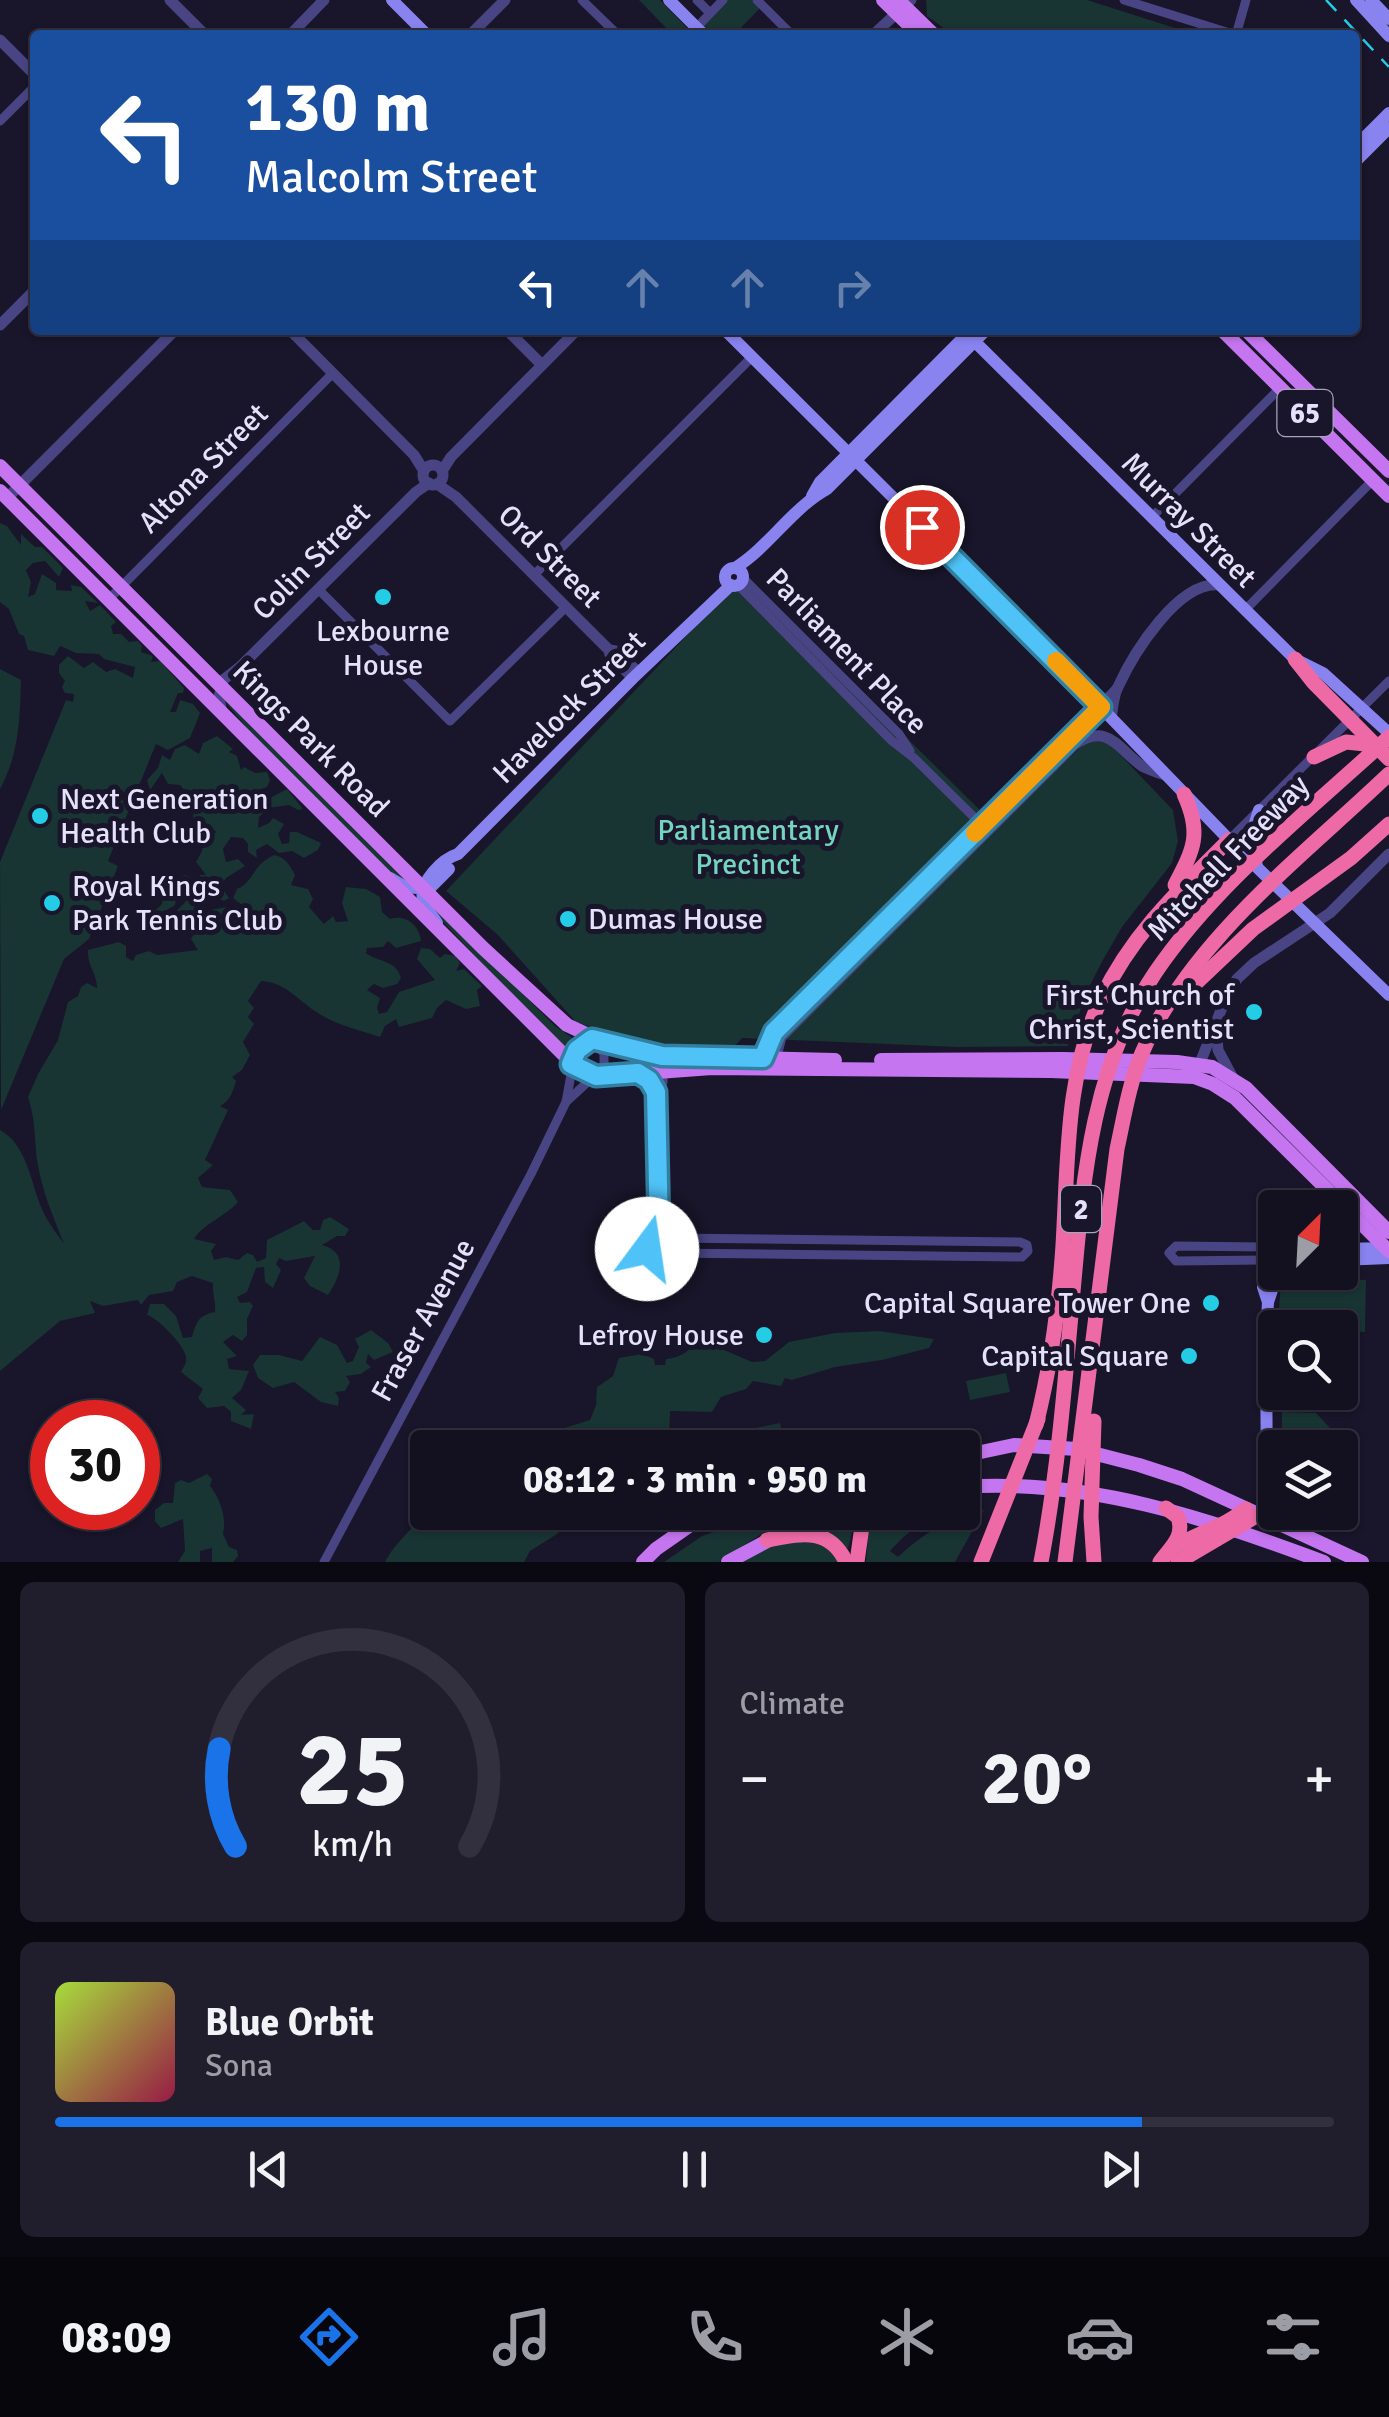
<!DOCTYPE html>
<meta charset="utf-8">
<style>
:root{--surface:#131020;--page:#201e2d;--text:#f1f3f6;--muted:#9d9da5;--line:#32303e;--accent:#1a73e8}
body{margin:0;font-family:Signika,sans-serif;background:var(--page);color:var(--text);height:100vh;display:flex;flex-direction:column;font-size:38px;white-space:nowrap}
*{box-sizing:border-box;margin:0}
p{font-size:32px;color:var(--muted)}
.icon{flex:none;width:55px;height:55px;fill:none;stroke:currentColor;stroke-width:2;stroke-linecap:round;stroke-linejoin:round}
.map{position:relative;height:1562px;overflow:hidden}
.side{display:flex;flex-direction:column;gap:20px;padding:20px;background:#0a0912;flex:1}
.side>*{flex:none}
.hud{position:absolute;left:30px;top:30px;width:1330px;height:305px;border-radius:10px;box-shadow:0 2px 8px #0004,0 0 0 2px var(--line);background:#1a4fa0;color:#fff;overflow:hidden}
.needle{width:65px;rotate:24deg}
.buttons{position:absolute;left:1258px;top:1190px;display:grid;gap:20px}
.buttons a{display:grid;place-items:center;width:100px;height:100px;border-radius:10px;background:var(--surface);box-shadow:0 2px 8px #0004,0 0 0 2px var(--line);font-size:50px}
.speed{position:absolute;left:30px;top:1400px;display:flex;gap:20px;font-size:50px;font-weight:700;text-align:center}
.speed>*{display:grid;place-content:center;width:130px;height:130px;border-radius:50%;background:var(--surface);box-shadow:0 2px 8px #0004,0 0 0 2px var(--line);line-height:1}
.speed .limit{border:15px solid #d22;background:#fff;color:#111}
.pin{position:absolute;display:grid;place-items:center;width:85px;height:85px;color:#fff;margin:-42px;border:5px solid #fff;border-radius:50%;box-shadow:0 2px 10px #0007}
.me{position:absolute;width:110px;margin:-55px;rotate:14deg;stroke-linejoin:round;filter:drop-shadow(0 0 8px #0008)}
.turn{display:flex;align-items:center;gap:35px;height:210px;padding:0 50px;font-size:45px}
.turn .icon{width:130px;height:130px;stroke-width:2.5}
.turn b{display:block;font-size:70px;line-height:85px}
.lanes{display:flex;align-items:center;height:95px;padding:0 50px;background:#0003;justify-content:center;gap:50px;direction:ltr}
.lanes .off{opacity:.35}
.big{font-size:75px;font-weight:700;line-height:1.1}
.side .widget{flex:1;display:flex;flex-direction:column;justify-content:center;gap:15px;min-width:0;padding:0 35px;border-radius:15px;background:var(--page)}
.side .dial{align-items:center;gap:0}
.dial svg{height:260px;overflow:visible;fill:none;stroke:var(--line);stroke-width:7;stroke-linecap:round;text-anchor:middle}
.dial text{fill:var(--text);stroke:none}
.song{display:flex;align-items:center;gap:30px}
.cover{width:120px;height:120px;border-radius:15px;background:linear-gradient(135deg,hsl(80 70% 55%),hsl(340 70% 35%))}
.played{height:10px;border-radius:5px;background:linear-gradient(90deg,var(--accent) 85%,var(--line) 85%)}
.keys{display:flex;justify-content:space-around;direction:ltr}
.heat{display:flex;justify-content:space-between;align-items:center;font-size:55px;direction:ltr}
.side .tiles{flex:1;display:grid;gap:20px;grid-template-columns:1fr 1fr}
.widget:last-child{grid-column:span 2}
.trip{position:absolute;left:410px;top:1430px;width:570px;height:100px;border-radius:10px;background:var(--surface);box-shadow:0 2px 8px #0004,0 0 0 2px var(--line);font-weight:700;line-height:100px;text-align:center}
.menu{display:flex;height:160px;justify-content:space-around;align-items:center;background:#08060d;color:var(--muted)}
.menu .icon{width:70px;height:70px}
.menu .active{color:var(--accent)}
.menu b{font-size:45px;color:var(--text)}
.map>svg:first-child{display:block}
</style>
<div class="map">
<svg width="1389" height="1562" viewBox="0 0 1389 1562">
<rect width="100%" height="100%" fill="#19152a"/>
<!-- green -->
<g fill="#183433">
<polygon points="639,0 660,0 694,35 673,35"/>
<polygon points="727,0 752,0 760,8 734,35 709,35 701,27"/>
<polygon points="926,0 1087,0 1197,35 953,35 927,16"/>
<polygon points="0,523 7,526 21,545 21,534 35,547 42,547 63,568 59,577 45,561 33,563 26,570 31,582 28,597 35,594 42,574 56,583 56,590 72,591 71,585 81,587 98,603 85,601 90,611 100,605 116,622 111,626 113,634 121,634 129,642 138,641 142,646 141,652 153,656 151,662 160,661 184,688 183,693 178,693 170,712 176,712 180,700 193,704 200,713 190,738 168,750 156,744 108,861 118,866 89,939 64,959 1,1110 0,862 66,700 73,702 74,694 65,693 62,687 65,681 59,673 59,665 68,656 84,668 93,662 106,672 115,669 133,678 135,667 104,659 99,654 76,653 60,646 54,656 28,650 24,636 19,634 9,609 0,602"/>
<polygon points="743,576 995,825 1090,739 1107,741 1173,810 1178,841 1172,863 1122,927 1103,960 1087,991 1068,1046 958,1047 742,1038 733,1048 641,1044 576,1022 498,935 446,891"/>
<path d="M0 669 21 680C20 719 19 754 0 789Z"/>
<polygon points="222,698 222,697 412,883 393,876 255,738"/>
<polygon points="217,736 233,749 229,752 237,756 241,770 244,767 255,773 267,772 270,780 267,787 250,793 268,799 287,789 303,809 298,810 289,805 268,808 259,817 258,828 269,823 273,818 284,824 278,834 282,844 289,843 290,832 297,832 321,843 318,850 304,858 292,851 279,853 267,844 256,850 257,858 248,852 248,844 243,838 231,837 223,849 226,862 238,859 245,866 226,878 221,886 229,898 224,901 219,899 213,886 199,880 200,875 206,875 196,862 202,851 204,836 217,832 193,820 194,802 180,785 168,784 162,773 150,790 147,780 158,768 162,755 170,760 175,749 185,745 199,754 203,743"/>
<path d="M274 855C285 857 290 865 295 875L291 885 308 889 313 899 309 907 324 924 333 916 336 922 348 921 342 903 346 887 366 889 380 897 382 912 390 919C405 914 419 924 421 941L396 948 388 941 383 947 367 948 366 953C379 963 396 959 401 978L397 984 383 988 374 984 367 990 380 998 377 1008 379 1014 387 1012 399 992 435 980 417 959 421 948 430 949 440 958 445 954 455 956 460 963 456 971 464 969 482 986 477 990 480 1006 466 1009 446 1000 437 1008 432 1018 399 1027 396 1019 385 1026 380 1037C360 1030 335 1025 318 1013 298 1001 286 982 261 981L248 1001 254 1008 248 1017 254 1024 243 1042 250 1055 242 1070 232 1077 236 1081C233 1092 230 1101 220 1106L228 1110 205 1160 213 1165 198 1178 202 1187 230 1190 238 1202C225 1217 204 1223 194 1239L216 1244 211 1251 214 1260 226 1257 238 1260 247 1253 253 1255 257 1262 266 1258 267 1240 304 1221 313 1230H320L323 1220 330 1217 349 1229 345 1236H337L322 1245C349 1252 341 1276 328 1295L310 1286 304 1278 315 1256 286 1261 279 1258 276 1264 281 1270 273 1288 265 1282 264 1267 256 1268 247 1292 237 1297 240 1303 250 1302 253 1306 247 1319V1335L242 1341 233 1335 223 1342 237 1356 227 1359 229 1369 249 1371 241 1390 232 1398 246 1410 241 1415 254 1414 251 1429 231 1421V1412L224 1406 207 1408 198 1398 203 1389 181 1372C184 1366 187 1363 186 1357 184 1345 158 1318 147 1315L150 1304H164L176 1316 183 1338 192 1337C196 1322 199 1315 215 1312 216 1302 212 1294 213 1283L192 1276 177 1282 173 1291 149 1295 141 1305 138 1300 103 1306 90 1301 95 1313 60 1321 0 1371V1130C27 1144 31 1184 42 1209 47 1221 57 1234 64 1244 53 1216 42 1192 37 1160 34 1135 36 1123 28 1097L38 1074 58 1040 68 1002 78 996 81 987 87 983 97 988C97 973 87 966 88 950L119 942 126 946V957L133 961 136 955 149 951 157 955 198 950 191 939 204 916 212 922 210 910 228 907 238 914 249 910 233 898 237 889C255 881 251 866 274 855Z"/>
<polygon points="184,875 190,877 200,891 186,933 167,921 187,900 183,896 176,899 175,905 154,918 148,916 149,908 157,909 162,904 163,893 159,889 162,884 175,884"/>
<polygon points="426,898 555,1026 577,1041 569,1055 429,907"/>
<polygon points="1285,1276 1366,1280 1365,1332 1340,1331 1340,1328 1278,1327 1281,1280"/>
<polygon points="371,1330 388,1343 393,1352 374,1360 368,1354 366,1363 371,1367 361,1374 346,1376 350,1382 345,1391 335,1392 339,1398 338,1406 321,1402 294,1382 273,1388 258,1378 253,1365 260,1355 279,1355 302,1361 320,1337 337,1345 347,1363 353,1361 359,1347 355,1339"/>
<path d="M879 1331 934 1339 929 1348 882 1360 835 1367 792 1380 785 1378 781 1386 753 1381 746 1389 721 1397 712 1412 670 1411 669 1447H545L555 1431 590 1420 596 1405 597 1387 613 1376 619 1358 642 1354 654 1359 655 1365H665L666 1359C671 1359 686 1355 690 1348L701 1350V1340L752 1362 765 1361 789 1342 835 1333Z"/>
<polygon points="1006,1373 1010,1392 970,1400 966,1381"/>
<polygon points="1282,1412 1316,1413 1359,1459 1340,1476 1340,1448 1282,1447"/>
<polygon points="780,1423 784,1442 743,1447 740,1431"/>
<path d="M207 1474 212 1479 210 1486C220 1498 227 1518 223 1534L229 1547 237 1550 238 1556 233 1562H212V1548L200 1551V1562H178L185 1551 183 1519 161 1528 155 1521V1510L164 1503H173L175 1483 181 1480 189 1483Z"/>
<path d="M427 1504 428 1512 576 1513 557 1534 530 1551 524 1562H385C397 1538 418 1528 427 1504Z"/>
<path d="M984 1510 955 1562H866L870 1513H939C920 1523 905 1534 890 1551L898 1557C923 1533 949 1518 984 1510Z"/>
<polygon points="849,1513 855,1518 848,1549 836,1538 800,1530"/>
<polygon points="757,1517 772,1527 719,1562 664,1562 702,1536"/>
<polygon points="798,1538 824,1543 840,1562 738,1562 777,1542"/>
</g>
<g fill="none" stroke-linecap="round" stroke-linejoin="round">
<!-- minor -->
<g stroke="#494584" stroke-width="9">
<polyline points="582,0 618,35"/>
<polyline points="697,0 710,13"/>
<polyline points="757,0 792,35"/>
<polyline points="1124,0 1236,35"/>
<polyline points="697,27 723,0"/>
<polyline points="1236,35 1246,0"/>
<polyline points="0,121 35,86"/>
<polyline points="1151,518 1280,388"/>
<polyline points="534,575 752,357"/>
<polyline points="743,578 899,734 910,751"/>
<polyline points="738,585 892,741 914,758 988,831"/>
<polyline points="318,589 450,721 566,607"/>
<polyline points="109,599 333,373"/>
<polyline points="1245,610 1373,480"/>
<polyline points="1229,840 1389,681"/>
<polyline points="640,1074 649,1079 658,1099"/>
<polyline points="566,1102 604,1067 604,1054 596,1040"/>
<polyline points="659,1231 658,1099 663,1082 663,1070"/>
<circle cx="658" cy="1243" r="12"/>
<polyline points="664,1253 1022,1257 1028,1251 1027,1245 1020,1242 668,1238"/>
<polyline points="1264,1260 1176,1261 1169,1253 1176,1246 1265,1247"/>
<polyline points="324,1562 531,1174 566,1102 575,1053 593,1039"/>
</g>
<!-- tertiary -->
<g stroke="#494584" stroke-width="11">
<polyline points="170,0 205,35"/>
<polyline points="290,35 324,0"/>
<polyline points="470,35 505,0"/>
<polyline points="873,35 911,0"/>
<polyline points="0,40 35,75"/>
<polyline points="0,325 35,290"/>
<polyline points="290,330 414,455 424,471"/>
<polyline points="507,330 542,365"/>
<circle cx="433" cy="475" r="10"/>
<polyline points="442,471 451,457 577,330"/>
<polyline points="437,484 456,497 609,650 610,655 633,678"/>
<polyline points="7,498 175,330"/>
<polyline points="609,650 616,651 639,673"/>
<polyline points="222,714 219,697 223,680 241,666 416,492 429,483"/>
<path d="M1111 718C1113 708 1113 696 1118 687 1133 654 1178 581 1219 585"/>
<polyline points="1066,743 1116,690"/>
<polyline points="1216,1026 1218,1050 1233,1078"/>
<polyline points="762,1064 766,1047 774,1032 858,950"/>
<path d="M773 1067 781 1037 1074 745C1108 721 1118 749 1142 766 1148 770 1158 772 1165 775"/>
<polyline points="1196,1073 1227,995 1237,979 1254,963 1330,913 1389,854"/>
</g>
<!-- secondary -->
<g stroke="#8983f0" stroke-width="12">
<polyline points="392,0 427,35"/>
<polyline points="669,0 704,35"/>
<polyline points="1356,0 1389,36"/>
<polyline points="1371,0 1389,19"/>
<polyline points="1355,147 1389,113"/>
<polyline points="1355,162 1389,128"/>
<polyline points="725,330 1031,635 1237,848 1389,995"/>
<polyline points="963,330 1295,659 1323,673 1389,733"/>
<polyline points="812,496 820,482 971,330"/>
<circle cx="734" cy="577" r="9"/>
<path d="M735 568C770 546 791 509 827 489L986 330"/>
<polyline points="1257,866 1250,839 1259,810"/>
<polyline points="390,878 405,887 429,889 449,869"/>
<path d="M437 923C433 916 425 908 423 900 419 882 442 859 458 854L633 678 731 585"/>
<polyline points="1340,1249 1389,1248"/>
<polyline points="1340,1260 1389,1258"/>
<polyline points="1268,1302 1263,1287 1265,1247 1275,1247"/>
<polyline points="1258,1515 1267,1498 1266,1338 1268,1302 1273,1287 1274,1247"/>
</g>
<!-- primary -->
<g stroke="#c475ef" stroke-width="14">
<polyline points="883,0 919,35"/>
<polyline points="898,0 934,35"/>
<polyline points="1222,330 1389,496"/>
<polyline points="1246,330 1389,471"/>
<polyline points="0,466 483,948 567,1025 612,1046 662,1056 835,1060"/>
<polyline points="0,491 578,1069 603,1076 712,1068 1051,1071 1194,1077 1213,1084 1235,1098 1389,1251"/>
<polyline points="881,1060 1063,1059 1177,1062 1212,1067 1246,1088 1389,1232"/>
<polyline points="1340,1238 1345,1232 1349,1212"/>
<polyline points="962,1456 1014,1445 1077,1449 1139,1465 1182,1479 1362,1562"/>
<path d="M962 1487C1089 1478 1208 1519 1324 1562"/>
<polyline points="643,1562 656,1549 709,1512"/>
<polyline points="728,1562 797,1525 832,1512"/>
</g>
<!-- motorway -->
<g stroke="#ed6aa6" stroke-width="15">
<polyline points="1295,659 1314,683 1389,759"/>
<polyline points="1314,757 1346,742 1375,745"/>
<path d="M1175 885C1194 849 1202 833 1184 794"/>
<polyline points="1178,1000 1253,929 1351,858 1389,824"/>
<path d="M1036 1425C1051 1365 1059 1307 1063 1245 1068 1163 1065 1075 1101 999 1132 934 1179 890 1229 840"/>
<path d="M767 1540C800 1534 829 1526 846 1562"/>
<path d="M1170 1550C1194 1533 1224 1528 1246 1509"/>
<polyline points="857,1562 864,1512"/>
<polyline points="981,1562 1038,1419"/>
<path d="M1041 1562C1058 1473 1065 1382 1073 1292 1083 1181 1091 1068 1155 973 1217 882 1309 811 1389 737"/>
<path d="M1065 1562 1117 1149C1124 1117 1129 1084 1142 1053 1190 941 1302 857 1389 774"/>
<polyline points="1094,1562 1091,1517 1094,1421"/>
<path d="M1160 1562C1171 1547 1185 1537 1178 1517L1166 1508"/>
<polyline points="1178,1562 1258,1515"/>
</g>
<!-- rail -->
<polyline stroke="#24cde5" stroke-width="2.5" stroke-dasharray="15 12" stroke-linecap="butt" points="1326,0 1389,67"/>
</g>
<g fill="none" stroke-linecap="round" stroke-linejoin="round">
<!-- route casing -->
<g stroke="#337fa1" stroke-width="25">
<polyline id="route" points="647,1249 646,1238 659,1231 656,1092 649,1080 638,1073 596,1076 571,1064 577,1050 592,1039 662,1056 763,1058 774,1032 1101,707 922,527"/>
</g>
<!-- route -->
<use href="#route" stroke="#4fc3f7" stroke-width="18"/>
<!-- slow -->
<polyline stroke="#f59e0b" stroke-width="18" points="975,833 1101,707 1056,661"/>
</g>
<!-- markers -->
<g fill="#24cde5" stroke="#19152a" stroke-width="4">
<circle cx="383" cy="597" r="10"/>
<circle cx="40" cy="816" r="10"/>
<circle cx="52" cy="903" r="10"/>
<circle cx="568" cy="919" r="10"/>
<circle cx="1254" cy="1012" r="10"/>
<circle cx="1211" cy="1303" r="10"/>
<circle cx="764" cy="1335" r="10"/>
<circle cx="1189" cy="1356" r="10"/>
</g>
<g text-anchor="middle" stroke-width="10" stroke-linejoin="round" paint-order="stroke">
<!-- shield labels -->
<g fill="#19152a" stroke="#a8a4bd" stroke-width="2.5">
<rect x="1277.5" y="390" width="55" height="46" rx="8"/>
<rect x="1061" y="1186" width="40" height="46" rx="8"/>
</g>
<g font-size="28" font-weight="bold" fill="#e5e1fc">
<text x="1305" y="423">65</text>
<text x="1081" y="1219">2</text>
</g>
<!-- street labels -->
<g font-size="30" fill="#e5e1fc" stroke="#19152a">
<text transform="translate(203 468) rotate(-45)" y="10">Altona Street</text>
<text transform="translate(1189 520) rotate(45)" y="10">Murray Street</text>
<text transform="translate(550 556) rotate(45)" y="10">Ord Street</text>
<text transform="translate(311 561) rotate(-45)" y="10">Colin Street</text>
<text transform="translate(847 651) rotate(46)" y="10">Parliament Place</text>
<text transform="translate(569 707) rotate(-45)" y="10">Havelock Street</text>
<text transform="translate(311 739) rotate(45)" y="10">Kings Park Road</text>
<text transform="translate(1228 858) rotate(-46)" y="10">Mitchell Freeway</text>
<text transform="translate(423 1320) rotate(-61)" y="10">Fraser Avenue</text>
</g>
<!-- poi labels -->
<g font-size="30" fill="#e5e1fc" stroke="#19152a" text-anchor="end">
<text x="383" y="641" text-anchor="middle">Lexbourne<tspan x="383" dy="34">House</tspan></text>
<text x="60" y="809" text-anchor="start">Next Generation<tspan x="60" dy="34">Health Club</tspan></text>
<text x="72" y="896" text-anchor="start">Royal Kings<tspan x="72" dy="34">Park Tennis Club</tspan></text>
<text x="588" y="929" text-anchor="start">Dumas House</text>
<text x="1234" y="1005">First Church of<tspan x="1234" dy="34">Christ, Scientist</tspan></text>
<text x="1191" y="1313">Capital Square Tower One</text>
<text x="744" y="1345">Lefroy House</text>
<text x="1169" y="1366">Capital Square</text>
</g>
<!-- park labels -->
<g font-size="30" fill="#74d5bf" stroke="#19152a">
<text x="748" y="840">Parliamentary<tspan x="748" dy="34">Precinct</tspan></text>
</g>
</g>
</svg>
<div class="buttons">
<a><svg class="needle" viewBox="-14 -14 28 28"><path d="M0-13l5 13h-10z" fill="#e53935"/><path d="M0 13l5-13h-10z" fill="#9d9da5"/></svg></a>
<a><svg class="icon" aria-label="search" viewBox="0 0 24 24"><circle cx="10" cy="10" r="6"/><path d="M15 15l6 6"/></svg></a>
<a><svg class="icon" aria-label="layers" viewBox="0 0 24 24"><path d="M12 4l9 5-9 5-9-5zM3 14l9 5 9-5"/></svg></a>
</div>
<div class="speed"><div class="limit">30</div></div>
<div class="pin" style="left:922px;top:527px;background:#d93025"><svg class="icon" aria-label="arrive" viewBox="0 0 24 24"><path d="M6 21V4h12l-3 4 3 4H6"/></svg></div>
<svg class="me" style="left:647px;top:1249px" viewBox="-20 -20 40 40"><circle r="19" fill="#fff"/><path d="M0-13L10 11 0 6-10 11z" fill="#4fc3f7"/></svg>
<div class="trip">08:12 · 3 min · 950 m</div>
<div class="hud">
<div class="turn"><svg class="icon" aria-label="left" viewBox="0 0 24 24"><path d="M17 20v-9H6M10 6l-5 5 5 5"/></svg><div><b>130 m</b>Malcolm Street</div></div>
<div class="lanes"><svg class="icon" aria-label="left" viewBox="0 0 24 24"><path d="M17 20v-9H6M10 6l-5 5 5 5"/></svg><svg class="icon off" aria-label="ahead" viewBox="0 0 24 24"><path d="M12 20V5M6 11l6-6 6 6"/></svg><svg class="icon off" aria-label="ahead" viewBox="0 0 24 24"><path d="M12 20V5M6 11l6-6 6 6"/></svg><svg class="icon off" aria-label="right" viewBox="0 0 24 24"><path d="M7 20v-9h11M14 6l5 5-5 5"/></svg></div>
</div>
</div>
<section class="side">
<div class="tiles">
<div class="widget dial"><svg viewBox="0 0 100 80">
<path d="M14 69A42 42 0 1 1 86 69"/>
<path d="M14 69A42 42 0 0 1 9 39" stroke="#1a73e8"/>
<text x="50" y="56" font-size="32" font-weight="700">25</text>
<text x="50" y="72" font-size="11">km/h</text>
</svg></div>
<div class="widget"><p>Climate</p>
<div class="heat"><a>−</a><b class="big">20°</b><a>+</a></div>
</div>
<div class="widget">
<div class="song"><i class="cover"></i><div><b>Blue Orbit</b><p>Sona</p></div></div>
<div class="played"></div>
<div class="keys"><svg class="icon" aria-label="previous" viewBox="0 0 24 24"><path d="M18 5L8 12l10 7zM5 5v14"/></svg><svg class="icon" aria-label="pause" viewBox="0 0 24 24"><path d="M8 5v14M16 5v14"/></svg><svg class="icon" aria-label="next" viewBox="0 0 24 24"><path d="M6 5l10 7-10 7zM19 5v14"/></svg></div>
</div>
</div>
</section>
<nav class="menu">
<b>08:09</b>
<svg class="icon active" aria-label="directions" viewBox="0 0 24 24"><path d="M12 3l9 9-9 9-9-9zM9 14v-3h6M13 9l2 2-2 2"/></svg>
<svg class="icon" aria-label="music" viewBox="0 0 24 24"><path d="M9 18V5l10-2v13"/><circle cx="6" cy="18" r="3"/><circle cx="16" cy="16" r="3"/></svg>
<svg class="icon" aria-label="phone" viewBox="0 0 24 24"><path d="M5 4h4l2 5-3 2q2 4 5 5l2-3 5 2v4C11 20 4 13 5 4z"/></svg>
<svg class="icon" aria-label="climate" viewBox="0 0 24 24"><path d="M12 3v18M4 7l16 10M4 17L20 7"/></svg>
<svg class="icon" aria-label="car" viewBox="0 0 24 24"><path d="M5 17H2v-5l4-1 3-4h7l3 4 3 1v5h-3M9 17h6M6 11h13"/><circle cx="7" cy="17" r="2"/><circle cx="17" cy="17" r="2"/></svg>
<svg class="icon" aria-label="filters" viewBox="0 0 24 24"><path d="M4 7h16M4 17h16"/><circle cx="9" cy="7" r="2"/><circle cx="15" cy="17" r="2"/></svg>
</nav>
